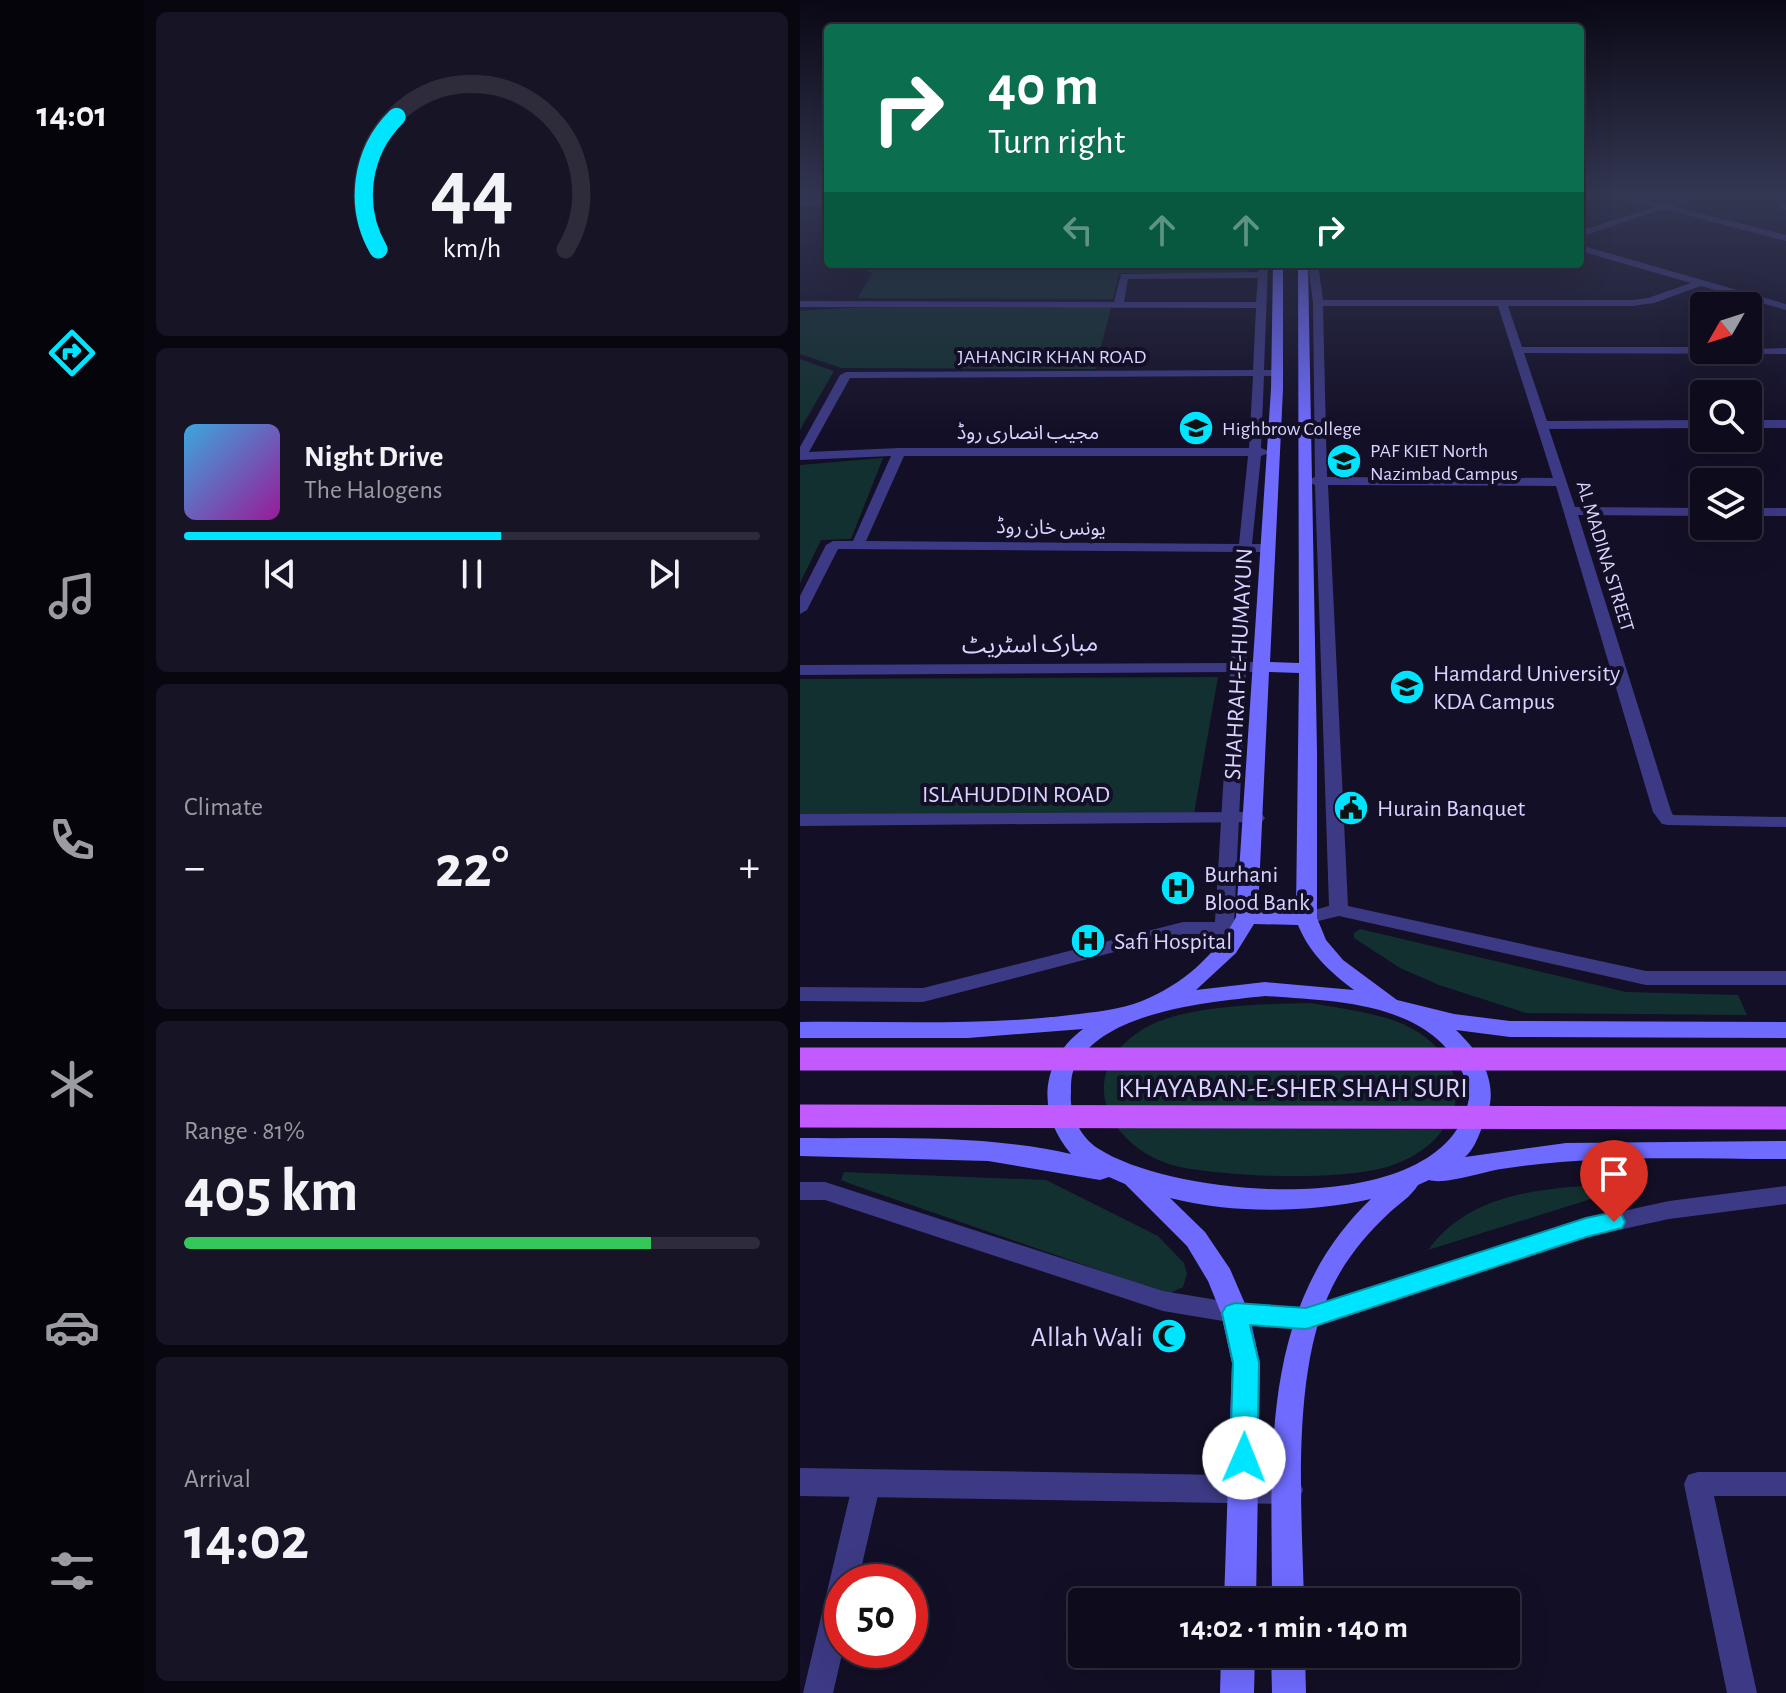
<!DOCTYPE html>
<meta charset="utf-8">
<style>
:root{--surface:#0e0b1c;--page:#171425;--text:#f1f3f6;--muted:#9b9ba3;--line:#2e2b3b;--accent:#00e5ff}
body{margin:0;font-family:"Alegreya Sans","Noto Sans Arabic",sans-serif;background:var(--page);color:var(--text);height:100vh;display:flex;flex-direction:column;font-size:30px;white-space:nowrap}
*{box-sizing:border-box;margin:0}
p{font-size:26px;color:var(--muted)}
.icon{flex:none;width:44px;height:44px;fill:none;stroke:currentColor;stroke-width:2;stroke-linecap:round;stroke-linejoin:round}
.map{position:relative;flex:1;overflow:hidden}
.side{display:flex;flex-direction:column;gap:12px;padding:12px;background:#08060f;width:656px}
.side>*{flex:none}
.hud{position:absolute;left:24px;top:24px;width:760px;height:244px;border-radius:8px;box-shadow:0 8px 32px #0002,0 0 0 2px var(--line);background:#0b6e4f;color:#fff;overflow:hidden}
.needle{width:52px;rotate:231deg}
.buttons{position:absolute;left:890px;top:292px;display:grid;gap:16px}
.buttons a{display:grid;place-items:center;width:72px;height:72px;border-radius:8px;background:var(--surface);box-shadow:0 8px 32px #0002,0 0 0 2px var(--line);font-size:40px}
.speed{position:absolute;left:24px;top:1564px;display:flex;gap:16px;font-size:40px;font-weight:700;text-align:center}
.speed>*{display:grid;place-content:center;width:104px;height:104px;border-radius:50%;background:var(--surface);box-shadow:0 8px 32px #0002,0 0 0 2px var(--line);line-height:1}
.speed .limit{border:12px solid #d22;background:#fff;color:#111}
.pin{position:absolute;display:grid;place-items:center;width:68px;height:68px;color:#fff;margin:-82px -34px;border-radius:50% 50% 50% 0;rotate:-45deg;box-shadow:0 0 8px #0007}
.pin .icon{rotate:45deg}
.me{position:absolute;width:88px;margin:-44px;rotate:1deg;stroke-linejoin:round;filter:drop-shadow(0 0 6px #0008)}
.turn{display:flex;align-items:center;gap:28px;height:168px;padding:0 32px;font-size:36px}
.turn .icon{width:104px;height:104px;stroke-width:2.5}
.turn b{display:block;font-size:56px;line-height:68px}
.lanes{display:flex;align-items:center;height:76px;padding:0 32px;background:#0003;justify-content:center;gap:40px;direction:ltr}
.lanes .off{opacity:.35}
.big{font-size:60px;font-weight:600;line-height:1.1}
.side .tile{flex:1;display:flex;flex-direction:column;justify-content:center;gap:12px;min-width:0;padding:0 28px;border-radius:12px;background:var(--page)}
.side .dial{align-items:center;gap:0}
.dial svg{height:208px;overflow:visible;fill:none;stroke:var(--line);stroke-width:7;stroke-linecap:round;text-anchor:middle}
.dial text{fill:var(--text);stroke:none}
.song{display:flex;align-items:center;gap:24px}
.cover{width:96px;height:96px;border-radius:12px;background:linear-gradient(135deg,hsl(200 70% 55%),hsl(300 70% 35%))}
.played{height:8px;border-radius:4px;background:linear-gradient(90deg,var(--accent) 55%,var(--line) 55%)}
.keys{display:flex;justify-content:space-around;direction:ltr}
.heat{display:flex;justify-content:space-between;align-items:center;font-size:44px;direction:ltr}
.charge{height:12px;border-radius:6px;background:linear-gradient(90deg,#34c759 81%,var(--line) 0)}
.trip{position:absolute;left:268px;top:1588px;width:452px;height:80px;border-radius:8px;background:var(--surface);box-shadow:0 8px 32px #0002,0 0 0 2px var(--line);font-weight:600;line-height:80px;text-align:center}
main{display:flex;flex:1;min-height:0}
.menu{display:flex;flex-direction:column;width:144px;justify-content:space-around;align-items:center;background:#06040b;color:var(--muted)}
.menu .icon{width:56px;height:56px}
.menu .active{color:var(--accent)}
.menu b{font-size:36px;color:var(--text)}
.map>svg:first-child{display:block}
</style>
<main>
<nav class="menu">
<b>14:01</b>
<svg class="icon active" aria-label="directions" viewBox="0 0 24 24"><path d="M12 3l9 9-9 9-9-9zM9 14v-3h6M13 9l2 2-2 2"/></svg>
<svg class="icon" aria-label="music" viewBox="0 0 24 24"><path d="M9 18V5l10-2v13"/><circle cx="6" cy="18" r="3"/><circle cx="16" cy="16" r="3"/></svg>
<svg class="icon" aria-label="phone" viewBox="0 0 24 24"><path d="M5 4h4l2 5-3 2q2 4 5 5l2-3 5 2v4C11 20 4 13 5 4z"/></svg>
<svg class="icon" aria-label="climate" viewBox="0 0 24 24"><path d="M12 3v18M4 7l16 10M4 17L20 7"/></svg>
<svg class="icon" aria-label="car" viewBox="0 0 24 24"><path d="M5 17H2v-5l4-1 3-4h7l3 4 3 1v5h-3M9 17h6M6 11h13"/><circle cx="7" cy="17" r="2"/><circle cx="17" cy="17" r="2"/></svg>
<svg class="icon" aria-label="filters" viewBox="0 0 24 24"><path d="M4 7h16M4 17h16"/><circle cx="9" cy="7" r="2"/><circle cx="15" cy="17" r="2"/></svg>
</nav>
<section class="side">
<div class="tile dial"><svg viewBox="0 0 100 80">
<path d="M14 69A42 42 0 1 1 86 69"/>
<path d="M14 69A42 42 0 0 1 21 18" stroke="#00e5ff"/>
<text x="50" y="56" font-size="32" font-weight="700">44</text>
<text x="50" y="72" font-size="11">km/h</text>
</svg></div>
<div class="tile">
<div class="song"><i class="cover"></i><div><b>Night Drive</b><p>The Halogens</p></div></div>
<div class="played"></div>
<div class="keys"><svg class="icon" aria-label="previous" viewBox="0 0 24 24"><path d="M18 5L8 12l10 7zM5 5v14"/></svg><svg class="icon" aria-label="pause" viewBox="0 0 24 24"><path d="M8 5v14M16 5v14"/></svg><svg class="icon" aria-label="next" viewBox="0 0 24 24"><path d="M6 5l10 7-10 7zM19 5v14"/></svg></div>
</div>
<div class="tile"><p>Climate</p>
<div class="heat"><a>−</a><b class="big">22°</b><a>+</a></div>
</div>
<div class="tile"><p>Range · 81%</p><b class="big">405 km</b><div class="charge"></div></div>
<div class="tile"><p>Arrival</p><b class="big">14:02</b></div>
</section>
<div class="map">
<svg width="986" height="1693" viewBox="0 0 986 1693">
<rect width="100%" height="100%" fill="#130f26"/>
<!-- green -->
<g fill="#12302f">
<polygon points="51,264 448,264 447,273 319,273 313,299 58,298 72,273"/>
<polygon points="46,308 311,308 295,369 41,368 0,354 0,311"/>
<polygon points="0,359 34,371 0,430"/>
<polygon points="83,458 51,539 21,540 0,583 0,465"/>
<polygon points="418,677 394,814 0,814 0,679"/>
<polygon points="560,929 826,992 938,995 947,1015 726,1013 639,985 600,968 554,938 554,933"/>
<path d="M511 1003C547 1010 590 1013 621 1034 690 1083 648 1154 579 1169 528 1180 436 1177 385 1168 311 1155 267 1074 345 1028 384 1005 465 1004 511 1003Z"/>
<polygon points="44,1172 246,1180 358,1236 384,1263 387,1274 383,1287 368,1294 51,1184 41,1180"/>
<path d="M803 1185 826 1188 628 1250C668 1194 740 1188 803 1185Z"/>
</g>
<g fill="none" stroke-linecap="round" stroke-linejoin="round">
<!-- minor -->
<g fill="#3d3a85" fill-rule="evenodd">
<path d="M814 195C830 194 848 205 864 203 878 202 888 195 902 195L872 206 986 235V241L863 209 780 237V231L854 207Z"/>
<rect x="0" y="200" width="28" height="6"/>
<polygon points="986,204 986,210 979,207 980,205"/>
<path d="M780 245 986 304V310L901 286 854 303 832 306H708L722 347H904V350L986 348V354L724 353 747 421 904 420V428L749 429 775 507 904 508V516L778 515 871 811 873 815 986 817V827L868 825 862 824 853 812 756 486 528 485 548 906 846 971H986V985H846L539 916 506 924 496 918 499 914 529 906 515 485 506 481 515 477 513 303 508 264H518L523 300H832L848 298 891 283 780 251ZM523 306H698L753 478 527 477Z"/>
<path d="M458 264H468L464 370H478L484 373 478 376H464L461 448 471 452 461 456 452 544H468L475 548 468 552H452L446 662H460L468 667 460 672H446L434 922 443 928 440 932 424 935 383 934 123 1002 0 1001V987L123 988 383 922H415L430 672 0 675V665L431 663 438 552 38 549 7 610 0 614V596L26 545 33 541H53L91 456 0 460V447L40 375 46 372 453 370 456 308 0 307V301L314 302 321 274 458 272ZM458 278 456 302H324L328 279ZM453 376 449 448H99L9 452 50 378ZM104 456H448L439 544 66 541Z"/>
<rect x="948" y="420" width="38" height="8"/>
<rect x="948" y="508" width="38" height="8"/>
<polygon points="0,1182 25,1182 363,1291 435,1303 506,1309 786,1219 869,1201 986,1186 986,1204 869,1219 786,1237 506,1329 435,1323 363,1311 25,1200 0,1200"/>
<polygon points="67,1470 77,1473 81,1482 58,1582 42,1582 43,1650 33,1693 3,1693 53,1482 57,1473"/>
<polygon points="898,1472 986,1472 986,1496 914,1496 957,1693 927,1693 884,1484 888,1475"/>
</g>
<!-- tertiary -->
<g fill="#3d3a85" fill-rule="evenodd">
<polygon points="455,812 462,814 465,818 462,822 0,826 0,814"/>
<polygon points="0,1468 488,1476 499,1480 503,1490 499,1500 488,1504 0,1496"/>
</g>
<!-- secondary -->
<g fill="#6f6bff" fill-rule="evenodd">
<path d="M473 264H483V389L470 662 499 663 498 264H508L517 751V918L526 940 543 960 597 1000 654 1014 710 1021 986 1022V1038L710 1037 656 1030C687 1060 702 1090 681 1130 677 1140 673 1150 665 1157L766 1143 986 1141V1159C891 1159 795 1154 701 1169 682 1172 645 1185 629 1180L618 1185C611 1197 597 1205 587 1215 568 1233 551 1253 538 1276 489 1361 502 1506 504 1602H472C472 1458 458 1307 571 1199 507 1213 434 1214 370 1198L405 1232 430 1269 449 1313 460 1363 456 1602H424L432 1363 421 1313 408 1281 387 1246 325 1184 309 1177 300 1180 188 1161 0 1156V1138C90 1139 183 1134 271 1154 236 1113 240 1061 283 1029L168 1038H0V1022C90 1021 181 1026 270 1015 294 1012 320 1010 342 1001 382 985 417 954 436 917L471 389ZM469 672 499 673 496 911 458 910ZM454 924 498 925C510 954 529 971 554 990L465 982 396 990 436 953ZM465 996C531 1001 625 1001 660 1068 666 1079 671 1091 668 1103 642 1221 377 1199 299 1149 280 1137 269 1114 271 1092 271 1085 271 1075 274 1069 300 1011 410 1002 465 996Z"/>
<polygon points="421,1654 455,1654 454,1693 420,1693"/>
<polygon points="471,1654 505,1654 506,1693 472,1693"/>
</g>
<!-- primary-bridge -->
<g stroke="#c25bff" stroke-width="23">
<polyline points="0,1059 986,1059"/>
<polyline points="0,1116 986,1118"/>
</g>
</g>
<!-- sky -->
<linearGradient id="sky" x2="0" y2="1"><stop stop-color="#0a0815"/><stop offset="0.45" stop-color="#333752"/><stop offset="1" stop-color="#333752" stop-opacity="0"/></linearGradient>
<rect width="986" height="432" fill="url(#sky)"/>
<!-- route -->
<polygon fill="#00e5ff" stroke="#0095a6" stroke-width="2" points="814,1212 822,1215 825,1222 822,1228 786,1237 506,1329 450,1325 459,1363 457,1458 453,1467 444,1470 434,1467 430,1458 433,1363 422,1313 426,1306 435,1303 506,1308 786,1218"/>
<!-- icons -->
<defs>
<g id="university-disc" transform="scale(1.8)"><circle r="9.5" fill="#00e5ff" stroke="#130f26"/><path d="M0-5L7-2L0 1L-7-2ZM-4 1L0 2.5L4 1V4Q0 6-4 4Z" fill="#111"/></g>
<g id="civic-disc" transform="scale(1.8)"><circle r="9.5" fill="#00e5ff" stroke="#130f26"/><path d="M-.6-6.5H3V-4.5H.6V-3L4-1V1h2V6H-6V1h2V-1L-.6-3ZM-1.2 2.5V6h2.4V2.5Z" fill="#111"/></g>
<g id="hospital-disc" transform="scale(1.8)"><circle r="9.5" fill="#00e5ff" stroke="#130f26"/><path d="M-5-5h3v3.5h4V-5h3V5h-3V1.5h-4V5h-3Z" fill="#111"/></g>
<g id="mosque-disc" transform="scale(1.8)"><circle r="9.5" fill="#00e5ff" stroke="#130f26"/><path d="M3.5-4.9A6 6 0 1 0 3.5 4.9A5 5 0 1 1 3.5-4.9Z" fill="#111"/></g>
</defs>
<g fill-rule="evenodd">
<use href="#university-disc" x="396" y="428"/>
<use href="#university-disc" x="544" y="461"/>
<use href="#university-disc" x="607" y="687"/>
<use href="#civic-disc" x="551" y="808"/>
<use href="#hospital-disc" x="378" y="888"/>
<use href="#hospital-disc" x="288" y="941"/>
<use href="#mosque-disc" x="369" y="1336"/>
</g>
<g text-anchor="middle" stroke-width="8" stroke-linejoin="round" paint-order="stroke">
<!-- far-street labels -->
<g font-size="20" fill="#d9d4ff" stroke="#130f26">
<text x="252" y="363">JAHANGIR KHAN ROAD</text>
<text x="228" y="439">مجیب انصاری روڈ</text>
<text transform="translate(251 527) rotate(1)" y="7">یونس خان روڈ</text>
<text transform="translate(806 556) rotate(73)" y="7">AL MADINA STREET</text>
</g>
<!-- far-poi labels -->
<g font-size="20" fill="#d9d4ff" stroke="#130f26" text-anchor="start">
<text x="422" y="435">Highbrow College</text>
<text x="570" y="457">PAF KIET North<tspan x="570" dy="23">Nazimbad Campus</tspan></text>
</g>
<!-- street labels -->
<g font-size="24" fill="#d9d4ff" stroke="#130f26">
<text transform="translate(230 644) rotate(-1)" y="8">مبارک اسٹریٹ</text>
<text transform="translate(438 664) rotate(-87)" y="8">SHAHRAH-E-HUMAYUN</text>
<text x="216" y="802">ISLAHUDDIN ROAD</text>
</g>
<!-- poi labels -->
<g font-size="24" fill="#d9d4ff" stroke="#130f26" text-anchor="start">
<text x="633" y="681">Hamdard University<tspan x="633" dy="28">KDA Campus</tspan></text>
<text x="577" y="816">Hurain Banquet</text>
<text x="404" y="882">Burhani<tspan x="404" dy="28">Blood Bank</tspan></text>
<text x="314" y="949">Safi Hospital</text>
</g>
<!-- near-street labels -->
<g font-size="28" fill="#d9d4ff" stroke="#130f26">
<text x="493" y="1097">KHAYABAN-E-SHER SHAH SURI</text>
</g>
<!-- near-poi labels -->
<g font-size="28" fill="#d9d4ff" stroke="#130f26" text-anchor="end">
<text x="343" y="1346">Allah Wali</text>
</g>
</g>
</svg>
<div class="buttons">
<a><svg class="needle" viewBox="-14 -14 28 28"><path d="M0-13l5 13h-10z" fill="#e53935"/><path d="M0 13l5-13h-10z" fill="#9b9ba3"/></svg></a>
<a><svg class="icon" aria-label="search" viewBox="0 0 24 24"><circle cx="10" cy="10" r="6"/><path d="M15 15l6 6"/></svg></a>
<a><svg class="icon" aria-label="layers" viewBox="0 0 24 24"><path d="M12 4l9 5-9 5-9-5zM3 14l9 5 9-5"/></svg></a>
</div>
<div class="speed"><div class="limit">50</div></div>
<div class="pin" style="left:814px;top:1222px;background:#d93025"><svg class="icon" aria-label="arrive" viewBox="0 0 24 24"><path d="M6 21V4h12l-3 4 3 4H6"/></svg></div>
<svg class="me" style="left:444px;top:1458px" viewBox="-20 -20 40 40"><circle r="19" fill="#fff"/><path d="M0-13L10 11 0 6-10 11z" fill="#00e5ff"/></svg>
<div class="trip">14:02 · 1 min · 140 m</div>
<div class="hud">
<div class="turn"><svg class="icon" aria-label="right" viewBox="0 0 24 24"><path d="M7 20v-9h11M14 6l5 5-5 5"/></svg><div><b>40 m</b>Turn right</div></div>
<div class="lanes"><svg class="icon off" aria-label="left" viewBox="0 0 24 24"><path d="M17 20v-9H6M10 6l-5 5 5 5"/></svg><svg class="icon off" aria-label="ahead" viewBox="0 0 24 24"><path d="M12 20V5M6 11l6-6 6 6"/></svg><svg class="icon off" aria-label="ahead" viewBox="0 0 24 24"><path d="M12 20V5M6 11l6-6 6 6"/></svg><svg class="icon" aria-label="right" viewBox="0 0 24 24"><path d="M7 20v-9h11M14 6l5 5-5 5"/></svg></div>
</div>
</div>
</main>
